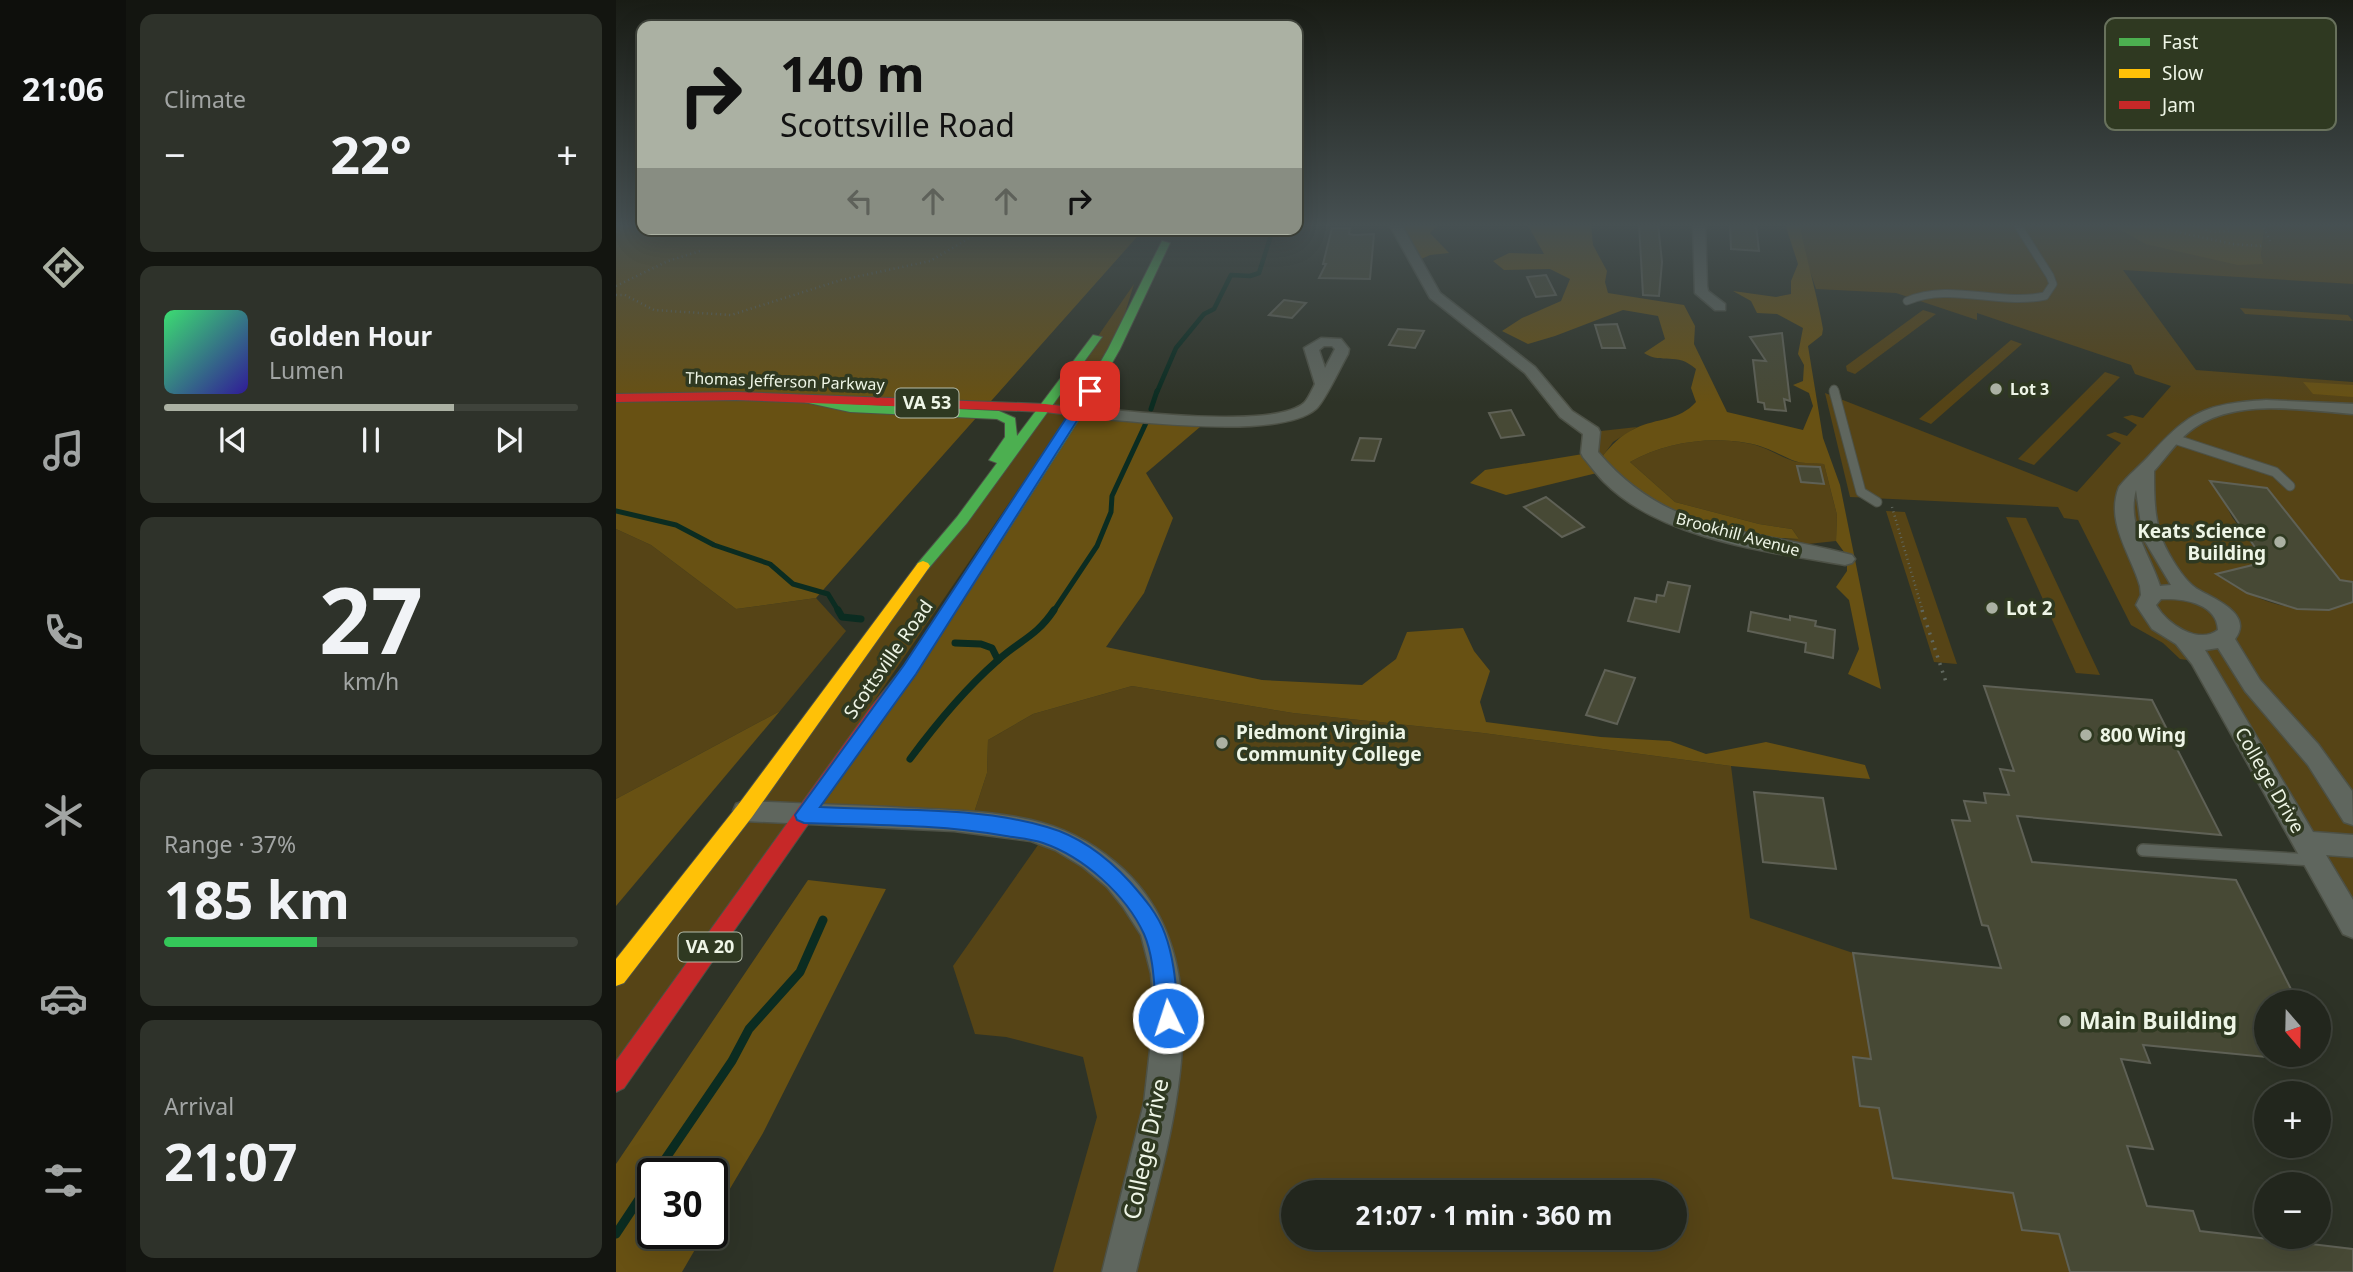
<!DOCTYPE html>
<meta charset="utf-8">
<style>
:root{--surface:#22261d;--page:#2e322a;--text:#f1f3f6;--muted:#a2a5a4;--line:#3f433b;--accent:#abb1a3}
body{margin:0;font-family:"Noto Sans",sans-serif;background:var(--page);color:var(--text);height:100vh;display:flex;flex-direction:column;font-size:26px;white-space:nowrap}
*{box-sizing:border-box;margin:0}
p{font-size:23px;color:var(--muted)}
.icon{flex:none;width:38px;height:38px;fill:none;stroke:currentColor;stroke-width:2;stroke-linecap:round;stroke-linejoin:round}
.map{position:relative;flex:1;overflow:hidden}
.panel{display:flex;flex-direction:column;gap:14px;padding:14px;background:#131510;width:490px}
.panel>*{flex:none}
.hud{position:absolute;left:21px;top:21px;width:665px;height:214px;border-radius:14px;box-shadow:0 7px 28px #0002,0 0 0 2px var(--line);background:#abb1a3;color:#111;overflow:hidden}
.needle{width:46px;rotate:160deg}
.controls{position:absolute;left:1638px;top:990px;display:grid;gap:14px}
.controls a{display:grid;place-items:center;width:77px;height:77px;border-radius:50%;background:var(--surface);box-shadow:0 7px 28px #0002,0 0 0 2px var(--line);font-size:35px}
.speed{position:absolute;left:21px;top:1158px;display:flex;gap:14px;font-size:35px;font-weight:700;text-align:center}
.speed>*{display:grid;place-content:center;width:91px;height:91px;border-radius:50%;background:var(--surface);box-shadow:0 7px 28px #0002,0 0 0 2px var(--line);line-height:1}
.speed .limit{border:4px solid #111;border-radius:10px;background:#fff;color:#111}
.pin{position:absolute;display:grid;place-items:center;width:60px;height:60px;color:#fff;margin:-30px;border-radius:14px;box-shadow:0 4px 10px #0006}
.me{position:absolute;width:77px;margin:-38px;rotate:356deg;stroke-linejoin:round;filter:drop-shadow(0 0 5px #0008)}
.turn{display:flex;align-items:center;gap:24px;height:147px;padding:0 28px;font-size:32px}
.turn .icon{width:91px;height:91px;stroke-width:2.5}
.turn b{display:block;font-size:49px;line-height:60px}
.lanes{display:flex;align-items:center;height:66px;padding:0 28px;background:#0003;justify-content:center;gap:35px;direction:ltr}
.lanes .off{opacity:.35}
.big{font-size:52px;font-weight:700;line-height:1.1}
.panel .widget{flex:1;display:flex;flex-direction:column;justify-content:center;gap:10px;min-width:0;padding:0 24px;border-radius:14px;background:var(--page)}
.panel .dial{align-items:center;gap:0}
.dial b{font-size:91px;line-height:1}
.song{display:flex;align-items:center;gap:21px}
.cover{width:84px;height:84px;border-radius:10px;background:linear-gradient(135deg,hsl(140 70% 55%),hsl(250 70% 35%))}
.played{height:7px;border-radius:4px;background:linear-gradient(90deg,var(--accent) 70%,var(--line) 70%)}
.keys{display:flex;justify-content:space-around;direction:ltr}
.heat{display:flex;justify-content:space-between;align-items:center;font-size:38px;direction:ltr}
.charge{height:10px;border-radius:5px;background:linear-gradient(90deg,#34c759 37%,var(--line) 0)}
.trip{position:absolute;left:665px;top:1180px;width:406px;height:70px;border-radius:35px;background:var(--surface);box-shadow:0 7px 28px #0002,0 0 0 2px var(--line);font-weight:700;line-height:70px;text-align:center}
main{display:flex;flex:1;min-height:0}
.menu{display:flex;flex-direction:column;width:126px;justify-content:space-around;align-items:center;background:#0e0f0c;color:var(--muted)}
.menu .icon{width:49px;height:49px}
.menu .on{color:var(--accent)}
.menu b{font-size:32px;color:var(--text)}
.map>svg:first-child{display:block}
</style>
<main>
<nav class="menu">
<b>21:06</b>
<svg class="icon on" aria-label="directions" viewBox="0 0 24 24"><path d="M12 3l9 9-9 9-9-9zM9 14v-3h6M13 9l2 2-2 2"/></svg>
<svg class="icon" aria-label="music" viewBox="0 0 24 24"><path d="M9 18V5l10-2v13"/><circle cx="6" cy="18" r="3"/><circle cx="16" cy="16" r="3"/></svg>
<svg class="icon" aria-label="phone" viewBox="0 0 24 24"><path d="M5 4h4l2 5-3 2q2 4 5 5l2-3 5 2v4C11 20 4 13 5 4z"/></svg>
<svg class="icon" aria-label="climate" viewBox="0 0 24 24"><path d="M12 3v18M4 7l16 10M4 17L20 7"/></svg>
<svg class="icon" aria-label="car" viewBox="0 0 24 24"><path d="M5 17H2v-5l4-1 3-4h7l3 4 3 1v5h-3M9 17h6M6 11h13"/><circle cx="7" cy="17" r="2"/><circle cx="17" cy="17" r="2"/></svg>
<svg class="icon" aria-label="filters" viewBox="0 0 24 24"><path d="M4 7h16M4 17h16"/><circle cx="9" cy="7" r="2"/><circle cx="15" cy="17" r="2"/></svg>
</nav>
<section class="panel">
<div class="widget"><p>Climate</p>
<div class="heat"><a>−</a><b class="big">22°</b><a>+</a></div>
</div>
<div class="widget">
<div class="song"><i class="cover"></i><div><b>Golden Hour</b><p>Lumen</p></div></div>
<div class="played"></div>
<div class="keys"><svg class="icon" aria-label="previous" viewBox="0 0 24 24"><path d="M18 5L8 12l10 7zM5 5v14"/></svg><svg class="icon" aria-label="pause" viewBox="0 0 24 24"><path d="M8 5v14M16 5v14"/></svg><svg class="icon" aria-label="next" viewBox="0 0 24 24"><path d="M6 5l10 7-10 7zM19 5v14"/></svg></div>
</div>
<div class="widget dial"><b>27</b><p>km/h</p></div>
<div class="widget"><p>Range · 37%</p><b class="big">185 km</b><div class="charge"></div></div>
<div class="widget"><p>Arrival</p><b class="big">21:07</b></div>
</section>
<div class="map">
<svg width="1737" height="1272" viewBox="0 0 1737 1272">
<rect width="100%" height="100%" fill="#2e3327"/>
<!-- green -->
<g fill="#564416" fill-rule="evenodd">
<path d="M1184 224H1494L1529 244 1645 256 1648 231 1643 224H1737V284L1507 270 1580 370 1737 382V582L1724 580 1651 488 1598 482 1616 517 1654 569 1601 575C1642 603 1689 620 1737 601V925L1586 662 1564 659 1547 643 1515 625 1462 520 1448 518 1442 507 1234 497 1209 393 1461 492 1505 443 1490 435 1499 432 1511 436 1521 425 1507 417 1516 415 1527 418 1555 386 1519 374 1515 365 1361 313V320L1280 293 1200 289 1190 259Z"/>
<polygon points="518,284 498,349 0,1080 0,976 471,352"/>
<polygon points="1624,308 1732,315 1737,321 1629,314"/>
<polygon points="1307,310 1320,314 1239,374 1231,371 1230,366"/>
<polygon points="1395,340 1406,344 1315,424 1303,419"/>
<polygon points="1489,372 1504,377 1418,465 1402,459"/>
<path d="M1021 427 997 442 986 457C993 466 999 480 1009 487 1047 515 1136 542 1183 539L1176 529 1143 524 1059 502 1014 462C1048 443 1092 436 1130 443 1148 445 1167 459 1181 462 1190 463 1200 463 1208 464L1221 515 1220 541 1164 547 1064 520 1037 509 1002 487 985 472 973 453 976 432Z"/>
<polygon points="1270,511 1289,512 1341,664 1318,662"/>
<polygon points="1390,517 1410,518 1484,675 1460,673"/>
<polygon points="0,529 35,545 120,609 200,598 230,631 164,711 0,799"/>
<path d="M516 686 677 713 867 733 1115 766 1134 918 1237 953 1240 971 1244 972 1389 1159 1406 1230 1479 1238 1452 1266 1454 1272H437L481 1117 467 1057 390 1037 359 1034 337 966 429 835 355 822 371 773 372 740 417 714ZM677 1192H1059V1237H677Z"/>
</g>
<!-- forest -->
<g fill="#685113">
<polygon points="0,224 26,224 26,229 528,229 200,598 120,609 35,545 0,529"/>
<polygon points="779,224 823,224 814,233 833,253 814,255 799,262"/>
<path d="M911 224H975L977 245 991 271 989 282 992 293 1068 305 1079 326 1078 344 1111 412 1187 430 1197 406 1193 393 1177 385 1187 381 1188 365 1182 354 1187 328 1161 314 1141 313 1135 301 1117 291 1160 297 1175 294V281L1182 264 1169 224H1184C1190 260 1201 293 1207 329L1206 335 1192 346 1207 438 1224 485 1265 689 1232 674 1243 649 1233 600 1220 587 1231 571V556L1220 541 1221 515 1208 464C1198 463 1185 464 1176 460 1162 454 1147 445 1131 443 1092 436 1048 443 1014 462L1059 502 1143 524 1176 529 1183 539C1128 538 1053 520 1009 487 999 480 992 466 986 457 995 445 1005 435 1020 428 1041 418 1063 421 1080 402L1075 388 1080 369C1060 351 1047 365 1028 353L1049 339 1042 316 1007 310 939 336 912 344 886 331 906 318 945 301 954 279 934 269 888 270 877 261 893 253 928 254Z"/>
<polygon points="1494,224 1643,224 1648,230 1645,256 1647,264 1622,265 1529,244"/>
<polygon points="1687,382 1737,385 1737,397 1697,394"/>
<polygon points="462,412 591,421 530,473 557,518 528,593 490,647 646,680 746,685 780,659 791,632 847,628 858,651 874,671 864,702 870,722 985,737 1054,741 1090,754 1150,742 1249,765 1254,779 1115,766 867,733 677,713 516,686 417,714 372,740 371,773 355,822 188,815"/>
<polygon points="973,453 985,472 890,495 854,483 869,470"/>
<polygon points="164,711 0,906 0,799"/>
<polygon points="192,880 270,889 147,1133 96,1219 96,1174 37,1174 37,1234 88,1234 66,1272 0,1272 0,1164"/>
</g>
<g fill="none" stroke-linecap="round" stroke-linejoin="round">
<!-- stream-far3 -->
<polyline stroke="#0b2c21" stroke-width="4.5" points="541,392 560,348 588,314 598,309 615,275 634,276 643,273 657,229"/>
<!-- stream-far2 -->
<g stroke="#0b2c21" stroke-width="5">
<polyline points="535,409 541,391"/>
<polyline points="0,511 60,525 98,545 154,564 177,584 212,594 223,612"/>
<polyline points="437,612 481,546 495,512 496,496 530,423"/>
</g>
<!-- stream-far1 -->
<g stroke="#0b2c21" stroke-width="7">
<polyline points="222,610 226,617 245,619"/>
<polyline points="339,643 365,644 376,648 382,660"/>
<path d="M294 759C320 724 348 690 381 661 404 640 420 637 438 610"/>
</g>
<!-- stream -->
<g stroke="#0b2c21" stroke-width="9">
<polyline points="39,1174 116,1061 133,1029 184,972 207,920"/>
<polyline points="0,1234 37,1178"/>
</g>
</g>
<!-- building -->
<g fill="#474935" stroke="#5f6156" stroke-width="2">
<polygon points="1023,224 1042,224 1046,262 1043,296 1027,295"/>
<polygon points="1114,224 1140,224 1143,251 1115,249"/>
<polygon points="716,228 734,228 733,234 738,235 758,234 754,279 703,278 710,264 707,264"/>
<polygon points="930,275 940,295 920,297 911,277"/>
<polygon points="668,300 690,303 676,318 653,315"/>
<polygon points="1001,324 1009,348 986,348 979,325"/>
<polygon points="782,329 808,331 799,348 773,345"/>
<polygon points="1166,333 1174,401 1168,399 1170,411 1149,409 1148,403 1142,402 1137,360 1150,361 1134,337"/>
<polygon points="895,410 908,435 885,438 873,413"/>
<polygon points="744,438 765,439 758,461 736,460"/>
<polygon points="1181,466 1204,467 1208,484 1185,482"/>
<polygon points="1594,481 1651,488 1724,580 1737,582 1737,602 1713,610 1681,609 1631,593 1600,574 1649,562"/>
<polygon points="930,497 968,527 946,537 908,507"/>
<polygon points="1052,582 1074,586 1063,632 1012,621 1019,598 1040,602 1041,595 1048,596"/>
<polygon points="1135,612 1174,620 1174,616 1200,621 1199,626 1219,630 1217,658 1189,652 1190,643 1132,631"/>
<polygon points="989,670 1019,678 1001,724 970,715"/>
<polygon points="1368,686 1536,700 1605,835 1401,816 1416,862 1620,880 1682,1003 1650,1003 1650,1057 1527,1045 1534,1063 1505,1059 1537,1149 1511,1146 1531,1206 1577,1211 1584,1231 1737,1249 1737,1272 1454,1272 1443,1234 1406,1230 1397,1193 1277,1178 1263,1108 1244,1106 1237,1057 1255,1059 1237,953 1385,968 1372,926 1366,925 1336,820 1354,821 1348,801 1370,803 1368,793 1393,795 1384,769 1398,771"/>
<polygon points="1138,792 1207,798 1220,869 1147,862"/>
</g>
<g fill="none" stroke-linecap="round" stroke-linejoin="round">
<!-- lane-far2 casing -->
<g stroke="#4d5146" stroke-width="9">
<g id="lane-far2">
<path d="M1291 301C1334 282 1384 306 1429 296L1437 284 1434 276 1401 224"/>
<polyline points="1218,389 1219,392"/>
</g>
</g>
<!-- lane-far1 casing -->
<g stroke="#4d5146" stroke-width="11">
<g id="lane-far1">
<polyline points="1218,391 1245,492 1261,502"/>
<polyline points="1558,439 1659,472 1674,486"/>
</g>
</g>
<!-- lane casing -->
<g stroke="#4d5146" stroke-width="14">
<polyline id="lane" points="1527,850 1697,860"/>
</g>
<!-- street casing -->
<g stroke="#4d5146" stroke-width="3">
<g id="street">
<path d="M773 224H785L824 293 919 367 956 411 982 428 984 432 982 452C1055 538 1138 528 1236 555L1239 559 1236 563 1229 565C1153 552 1044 539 988 482 980 474 974 465 967 457L965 453 967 434 944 417 909 373 814 298Z"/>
<polygon points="1077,224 1089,224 1091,286 1092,291 1109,304 1109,310 1099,310 1079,293"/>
<path d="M705 338 725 339 733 349 732 354C725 366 709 401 700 409 663 441 513 420 462 417L454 412 462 407C507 410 657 430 688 403 692 399 696 390 699 384L688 348ZM708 346H716L719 349 709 368 703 350Z"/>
<path d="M1650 400 1737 404V414C1686 410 1617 397 1574 431 1560 442 1550 458 1538 471 1538 499 1538 527 1552 552 1558 563 1571 584 1583 590 1598 599 1638 614 1619 639L1644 680 1702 744 1736 791 1737 825 1728 822 1692 765 1629 691 1602 648 1589 650 1697 832 1737 835V857L1710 855 1737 900V938L1727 934 1576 664 1560 644 1536 629 1520 605 1525 595 1524 586C1515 554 1489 522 1503 487 1512 475 1523 467 1533 456 1574 411 1589 404 1650 400ZM1520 490 1527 538 1555 585 1544 586C1534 554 1510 525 1520 490ZM1545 599C1567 598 1601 603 1602 630 1582 645 1551 624 1540 605Z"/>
<path d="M129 801C184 804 239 805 293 808 334 810 375 811 415 820 446 827 474 841 499 862 618 960 550 1147 520 1272H486L528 1103 538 1015 535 974 525 935 507 907 491 887 467 867 439 850 415 841 338 831 129 821 120 818 117 811 120 804Z"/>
</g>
</g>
<!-- fast casing -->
<g stroke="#4d5146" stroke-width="2">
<g id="fast">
<polygon points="546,241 554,243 504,349 468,412 352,593 342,593 340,589 342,585 456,412 492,349"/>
<polygon points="477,335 486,337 351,523 312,569 302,569 300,566 302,563 341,517 381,463 373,460 389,437 389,423 381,419 234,412 188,402 186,399 192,395 234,404 383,411 399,418 401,436"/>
</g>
</g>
<!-- slow casing -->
<g stroke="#4d5146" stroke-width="2">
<polygon id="slow" points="307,561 312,563 314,566 312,569 136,817 8,983 0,986 0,959 122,805 302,563"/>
</g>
<!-- jam casing -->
<g stroke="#4d5146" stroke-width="2">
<g id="jam">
<polygon points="120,392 429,404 462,408 468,412 462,416 429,412 120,400 0,402 0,394"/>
<polygon points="347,584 354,589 300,674 267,717 8,1088 0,1092 0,1061 255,707 288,666 342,585"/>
</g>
</g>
<!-- path-far1 -->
<g stroke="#60675e" stroke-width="2.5" stroke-dasharray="1 3.5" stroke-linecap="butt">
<polyline points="1484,224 1544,228 1616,244 1646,246"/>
<polyline points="1573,224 1596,232 1614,231 1607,224"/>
<polyline points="1646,224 1654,241"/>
<polyline points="0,232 17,224"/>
<polyline points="0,286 52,261 84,251"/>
<polyline points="0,295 9,295 38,310 115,315 225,280 314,261 369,229"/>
<polyline points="1276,507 1307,612"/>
</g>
<!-- path -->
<polyline stroke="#60675e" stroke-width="3.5" stroke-dasharray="2 6" stroke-linecap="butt" points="1306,610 1330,682"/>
<!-- lane-far2 -->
<use href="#lane-far2" stroke="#5f665e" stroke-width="7"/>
<!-- lane-far1 -->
<use href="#lane-far1" stroke="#5f665e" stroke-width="9"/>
<!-- lane -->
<use href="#lane" stroke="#5f665e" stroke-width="11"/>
<!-- street -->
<use href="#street" fill="#5f665e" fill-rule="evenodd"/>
<!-- fast -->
<use href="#fast" fill="#4caf50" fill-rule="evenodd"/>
<!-- slow -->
<use href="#slow" fill="#ffc107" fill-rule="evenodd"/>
<!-- jam -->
<use href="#jam" fill="#c62828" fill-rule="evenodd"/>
</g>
<!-- sky -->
<linearGradient id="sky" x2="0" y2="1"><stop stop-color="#191c15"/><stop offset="0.56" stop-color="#465052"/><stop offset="1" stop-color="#465052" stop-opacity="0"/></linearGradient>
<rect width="1737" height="402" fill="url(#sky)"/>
<!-- route -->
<path fill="#1a73e8" stroke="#114b97" stroke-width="2" d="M474 388 480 391 300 674 204 807C278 811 359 806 431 827 463 836 492 858 514 882 528 898 542 914 549 934 559 961 560 990 563 1018L560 1026 552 1029 544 1026 541 1018C538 991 539 959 528 934 510 895 468 857 427 843 416 839 402 838 390 836 324 824 255 825 188 823L181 820 179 815 288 665 468 391Z"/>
<!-- markers -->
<g fill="#abb1a3" stroke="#2f3921" stroke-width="2.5">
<circle cx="1380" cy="389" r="7"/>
<circle cx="1664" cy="542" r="7"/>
<circle cx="1376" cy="608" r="7"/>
<circle cx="1470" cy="735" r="7"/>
<circle cx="606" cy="743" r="7"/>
<circle cx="1449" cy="1021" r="7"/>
</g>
<g text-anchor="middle" stroke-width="7" stroke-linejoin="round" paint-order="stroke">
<!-- far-street labels -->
<g font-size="16" fill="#eef5e6" stroke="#2f3921">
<text transform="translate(169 381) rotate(2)" y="6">Thomas Jefferson Parkway</text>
<text transform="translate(1122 534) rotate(15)" y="6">Brookhill Avenue</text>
</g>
<!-- far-poi labels -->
<g font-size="16" font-weight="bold" fill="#eef5e6" stroke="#2f3921" text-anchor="start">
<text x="1394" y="395">Lot 3</text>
</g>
<!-- shield labels -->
<g fill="#2f3921" stroke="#b5bdab" stroke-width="2">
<rect x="279.5" y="388.5" width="63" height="29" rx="5"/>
<rect x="62.5" y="932.5" width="63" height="29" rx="5"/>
</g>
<g font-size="18" font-weight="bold" fill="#eef5e6">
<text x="311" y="409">VA 53</text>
<text x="94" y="953">VA 20</text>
</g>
<!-- poi labels -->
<g font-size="19" font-weight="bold" fill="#eef5e6" stroke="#2f3921" text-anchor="start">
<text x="1650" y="538" text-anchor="end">Keats Science<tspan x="1650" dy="22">Building</tspan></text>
<text x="1390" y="615">Lot 2</text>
<text x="620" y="739">Piedmont Virginia<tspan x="620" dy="22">Community College</tspan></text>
<text x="1484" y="742">800 Wing</text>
</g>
<!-- street labels -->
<g font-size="19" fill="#eef5e6" stroke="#2f3921">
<text transform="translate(272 659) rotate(-55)" y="7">Scottsville Road</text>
<text transform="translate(1654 780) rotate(60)" y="7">College Drive</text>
</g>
<!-- near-poi labels -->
<g font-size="23" font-weight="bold" fill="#eef5e6" stroke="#2f3921" text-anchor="start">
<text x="1463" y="1029">Main Building</text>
</g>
<!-- near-street labels -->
<g font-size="23" fill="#eef5e6" stroke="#2f3921">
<text transform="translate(530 1149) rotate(-78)" y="8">College Drive</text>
</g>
</g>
<!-- legend -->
<rect x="1489" y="18" width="231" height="112" rx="10" fill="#2f3921" stroke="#68715c" stroke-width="2"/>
<rect x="1503" y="38" width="31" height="8" fill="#4caf50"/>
<rect x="1503" y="69" width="31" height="9" fill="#ffc107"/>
<rect x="1503" y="101" width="31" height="8" fill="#c62828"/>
<g font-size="19" fill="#eef5e6">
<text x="1546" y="49">Fast</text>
<text x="1546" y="80">Slow</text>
<text x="1546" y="112">Jam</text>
</g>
</svg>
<div class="controls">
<a><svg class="needle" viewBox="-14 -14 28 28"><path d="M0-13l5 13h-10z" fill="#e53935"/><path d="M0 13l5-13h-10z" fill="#a2a5a4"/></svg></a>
<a>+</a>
<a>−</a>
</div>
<div class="speed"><div class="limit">30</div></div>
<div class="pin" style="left:474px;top:391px;background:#d93025"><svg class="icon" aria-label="arrive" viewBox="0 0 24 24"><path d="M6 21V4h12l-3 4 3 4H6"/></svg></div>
<svg class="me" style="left:552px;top:1018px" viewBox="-20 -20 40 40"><circle r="17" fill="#1a73e8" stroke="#fff" stroke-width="3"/><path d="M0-11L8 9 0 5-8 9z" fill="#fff"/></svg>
<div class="trip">21:07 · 1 min · 360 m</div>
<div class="hud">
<div class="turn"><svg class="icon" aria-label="right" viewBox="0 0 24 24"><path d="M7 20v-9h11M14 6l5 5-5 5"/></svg><div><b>140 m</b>Scottsville Road</div></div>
<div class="lanes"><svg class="icon off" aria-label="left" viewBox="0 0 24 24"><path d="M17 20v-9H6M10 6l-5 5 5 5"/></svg><svg class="icon off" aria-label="ahead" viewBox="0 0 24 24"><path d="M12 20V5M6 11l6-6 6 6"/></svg><svg class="icon off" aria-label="ahead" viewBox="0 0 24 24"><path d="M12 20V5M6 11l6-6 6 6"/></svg><svg class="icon" aria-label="right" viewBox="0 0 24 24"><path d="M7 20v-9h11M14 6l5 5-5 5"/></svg></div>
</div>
</div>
</main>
